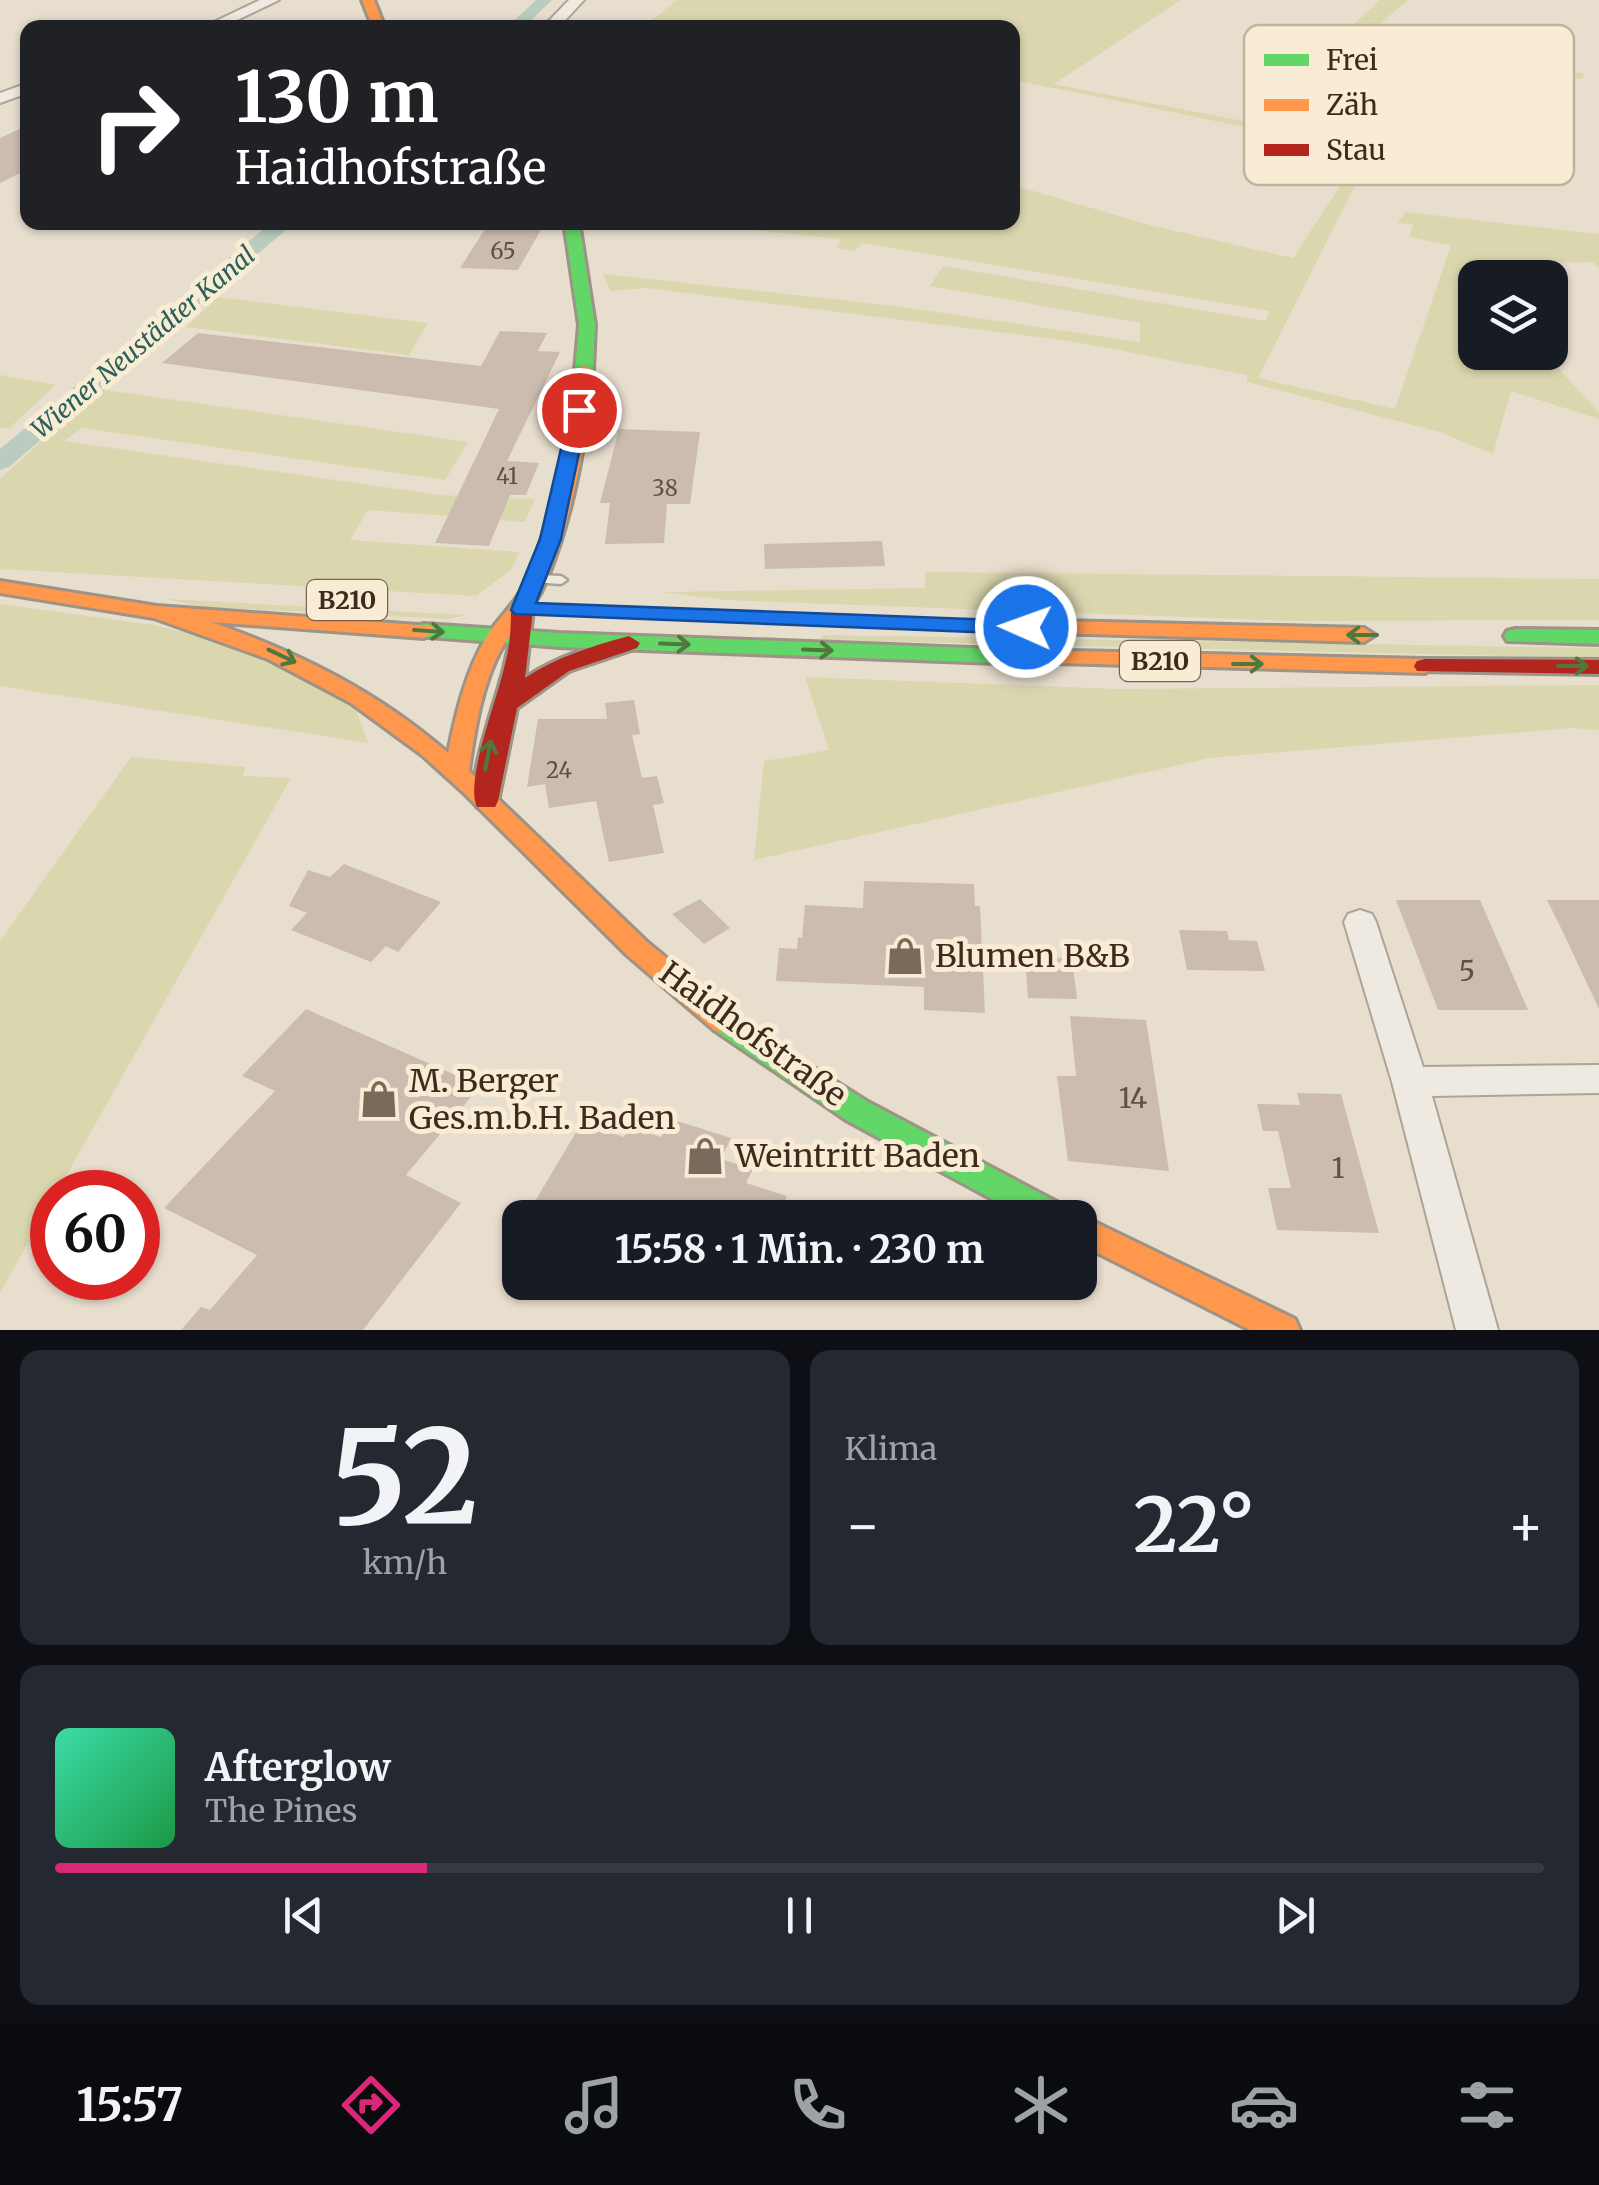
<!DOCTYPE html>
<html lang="de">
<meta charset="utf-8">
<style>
:root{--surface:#171b24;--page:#242831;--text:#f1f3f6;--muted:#9ea1a6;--line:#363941;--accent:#db2777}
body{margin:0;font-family:Merriweather,serif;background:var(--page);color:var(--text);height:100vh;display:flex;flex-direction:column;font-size:38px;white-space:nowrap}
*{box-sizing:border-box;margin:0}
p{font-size:32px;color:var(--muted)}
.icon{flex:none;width:55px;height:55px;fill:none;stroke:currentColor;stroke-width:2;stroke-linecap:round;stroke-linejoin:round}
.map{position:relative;height:1330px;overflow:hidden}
.panel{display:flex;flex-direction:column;gap:20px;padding:20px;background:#0d0f14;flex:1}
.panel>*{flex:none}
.top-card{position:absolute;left:20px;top:20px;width:1000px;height:210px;border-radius:20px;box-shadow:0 2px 8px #0004;background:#202124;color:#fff;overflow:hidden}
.fabs{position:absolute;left:1458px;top:260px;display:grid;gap:20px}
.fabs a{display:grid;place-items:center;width:110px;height:110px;border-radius:20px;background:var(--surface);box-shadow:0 2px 8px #0004;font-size:50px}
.speed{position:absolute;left:30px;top:1170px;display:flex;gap:20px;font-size:50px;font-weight:700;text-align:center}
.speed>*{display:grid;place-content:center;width:130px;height:130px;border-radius:50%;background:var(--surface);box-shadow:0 2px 8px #0004;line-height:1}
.speed .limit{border:15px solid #d22;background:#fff;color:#111}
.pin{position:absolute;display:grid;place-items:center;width:85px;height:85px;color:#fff;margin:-42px;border:5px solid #fff;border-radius:50%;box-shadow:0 2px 10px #0007}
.me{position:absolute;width:110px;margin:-55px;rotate:272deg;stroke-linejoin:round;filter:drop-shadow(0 0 8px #0008)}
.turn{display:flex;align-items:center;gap:35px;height:210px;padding:0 50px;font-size:45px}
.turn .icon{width:130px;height:130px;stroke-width:2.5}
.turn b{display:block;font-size:70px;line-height:85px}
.big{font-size:75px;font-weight:700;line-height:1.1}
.panel .tile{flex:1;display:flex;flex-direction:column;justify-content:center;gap:15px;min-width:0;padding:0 35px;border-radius:20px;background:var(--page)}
.panel .dial{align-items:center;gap:0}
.dial b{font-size:130px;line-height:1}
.song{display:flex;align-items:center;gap:30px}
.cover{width:120px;height:120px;border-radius:15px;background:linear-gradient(135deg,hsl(160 70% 55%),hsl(140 70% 35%))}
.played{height:10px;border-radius:5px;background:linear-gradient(90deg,var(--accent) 25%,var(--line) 25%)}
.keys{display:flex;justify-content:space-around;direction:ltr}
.heat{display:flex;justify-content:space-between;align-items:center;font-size:55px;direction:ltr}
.panel .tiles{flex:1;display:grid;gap:20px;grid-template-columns:1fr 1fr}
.tile:last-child{grid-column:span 2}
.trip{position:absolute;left:502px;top:1200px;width:595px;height:100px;border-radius:20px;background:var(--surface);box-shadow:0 2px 8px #0004;font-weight:700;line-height:100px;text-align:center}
.dock{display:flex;height:160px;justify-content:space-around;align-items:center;background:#090b0e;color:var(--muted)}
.dock .icon{width:70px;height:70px}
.dock .selected{color:var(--accent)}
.dock b{font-size:45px;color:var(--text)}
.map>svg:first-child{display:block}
</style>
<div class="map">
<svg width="1599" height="1330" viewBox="0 0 1599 1330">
<rect width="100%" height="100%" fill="#e8dece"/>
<!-- green -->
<g fill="#dad7af">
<polygon points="677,0 1181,0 1054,84 1417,155 1372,152 1258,378 1395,409 1451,245 1409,237 1413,225 1398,223 1405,212 1599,234 1599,268 1593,262 1526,263 1528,277 1475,278 1475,352 1544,353 1599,412 1599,419 1511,391 1493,454 1440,432 1247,382 1247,375 1070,341 646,288 610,291 603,274 896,306 1140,342 1140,323 930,286 943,266 1266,321 1269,311 862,243 855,251 837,248 841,239 685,223 1012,222 1013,185 1150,225 1293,258 1363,151 1013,80 1012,28 643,27"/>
<polygon points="1380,0 1408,0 1368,34 1584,74 1582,79 1343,34"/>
<polygon points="218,297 428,323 409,355 186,327"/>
<polygon points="0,375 56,385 8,429 0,428"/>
<polygon points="99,389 468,442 445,480 82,428 64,441 439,495 535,499 525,522 368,510 350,540 520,552 511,570 476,596 0,569 0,479"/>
<polygon points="925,572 1599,579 1599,620 1289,621 725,600 662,592 925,588"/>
<polygon points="165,599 467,615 448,619 205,607"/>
<polygon points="0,604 154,625 224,642 354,704 368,743 0,686"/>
<polygon points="822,635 1599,648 1599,658 821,640"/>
<polygon points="805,677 1117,689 1599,685 1599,730 1572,728 1210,758 754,860 764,761 829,750"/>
<polygon points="131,757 245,767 243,776 291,778 57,1192 52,1192 52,1200 0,1293 0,941"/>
</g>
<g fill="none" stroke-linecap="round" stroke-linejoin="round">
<!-- canal -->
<g fill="#baccc0" fill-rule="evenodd">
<polygon points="536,0 552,0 523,28 506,28"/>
<polygon points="272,222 295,222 9,467 0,470 0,449"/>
</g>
</g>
<!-- building -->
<g fill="#ccbcaf">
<polygon points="28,125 28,169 0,183 0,138"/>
<polygon points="487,226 542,228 518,270 460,268"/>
<polygon points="500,331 547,333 538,351 560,352 507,461 539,463 526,495 510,495 489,546 435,543 499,409 162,363 198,333 481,366"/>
<polygon points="619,429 700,432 690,504 667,504 664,543 605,544 610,503 600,503"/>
<polygon points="882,541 885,566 765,569 764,544"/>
<polygon points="634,700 640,734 632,735 642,778 657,776 664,803 653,805 664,853 609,862 596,801 549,808 545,784 527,787 538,719 607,719 605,703"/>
<polygon points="344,864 441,902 398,952 386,946 371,962 291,930 307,913 289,906 308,870 330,877"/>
<polygon points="864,881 974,884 975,906 980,906 985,1013 924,1010 924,987 776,981 779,948 797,949 798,937 802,938 805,905 863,908"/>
<polygon points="700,899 730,928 704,944 672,914"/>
<polygon points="1396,900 1480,900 1528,1010 1438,1010"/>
<polygon points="1547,900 1599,900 1599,1009 1562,930"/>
<polygon points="1179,930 1227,931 1229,940 1257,941 1265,971 1187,970"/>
<polygon points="1025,957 1072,958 1077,999 1028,998"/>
<polygon points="306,1009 480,1086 406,1175 461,1203 363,1330 181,1330 201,1307 210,1310 257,1255 164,1208 275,1091 242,1076"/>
<polygon points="1070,1016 1146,1020 1169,1171 1068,1161 1057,1076 1076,1076"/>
<polygon points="1297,1093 1341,1094 1379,1233 1277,1230 1268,1188 1291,1188 1278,1131 1263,1131 1257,1104 1300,1105"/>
<polygon points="671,1119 731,1138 721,1159 753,1169 746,1183 787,1196 777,1218 525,1218 581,1124 624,1137 630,1127 661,1137"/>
</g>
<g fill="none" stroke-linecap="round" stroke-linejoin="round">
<!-- lane casing -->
<g stroke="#ada397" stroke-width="5">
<polygon id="lane" points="537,575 561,576 567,580 561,584 532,582 531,579"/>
</g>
<!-- street casing -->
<g stroke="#ada397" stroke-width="4">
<g id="street">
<polygon points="260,0 279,0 221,28 201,28"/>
<polygon points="569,0 584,0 558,28 542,28"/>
<polygon points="28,83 28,93 0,103 0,93"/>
<polygon points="1360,910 1372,914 1376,922 1423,1067 1599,1065 1599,1093 1432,1096 1498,1330 1456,1330 1392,1082 1344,922 1348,914"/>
</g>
</g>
<!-- fast casing -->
<g stroke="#9d9387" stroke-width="6">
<g id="fast">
<polygon points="564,222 579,222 595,325 593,370 584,375 575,370 579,325"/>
<polygon points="424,624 559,633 1027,650 1038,657 1027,664 559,647 416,636 413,631 416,626"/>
<polygon points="1515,629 1599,630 1599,644 1507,641 1504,636 1507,631"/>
<polygon points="724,1011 868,1102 1068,1208 1073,1218 1027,1218 846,1120 714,1030 710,1022 714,1014"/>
</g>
</g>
<!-- slow casing -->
<g stroke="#9d9387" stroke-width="6">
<g id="slow">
<polygon points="362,0 374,0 385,28 373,28"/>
<path d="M584 365 593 370C586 441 574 514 546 581 534 610 523 615 508 638 483 675 475 728 469 771L646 941 734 1014 738 1022 734 1030 724 1033 714 1030 627 955 464 793 422 755 351 703 268 659 154 618 0 593V581L157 606 432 626 435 631 424 638 211 622C298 652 378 692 448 753 456 713 466 671 487 636 498 618 513 607 523 587 554 519 567 443 575 370Z"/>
<polygon points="1060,621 1364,628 1375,635 1364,642 1052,633 1049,628 1052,623"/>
<polygon points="1027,650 1425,659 1436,666 1425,673 1019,662 1016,657"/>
<polygon points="1080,1215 1295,1319 1300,1330 1250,1330 1080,1244 1080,1218 1074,1218"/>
</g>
</g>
<!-- jam casing -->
<g stroke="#9d9387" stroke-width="6">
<g id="jam">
<path d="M522 604 533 610 525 678C557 657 592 646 629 636L640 643 637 648 569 671 517 708 498 801 495 807H477C464 781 499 695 505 664 510 646 511 628 511 610Z"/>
<polygon points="1425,659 1599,660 1599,674 1417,671 1414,666 1417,661"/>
</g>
</g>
<!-- lane -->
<use href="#lane" fill="#efeae1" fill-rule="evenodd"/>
<!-- street -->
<use href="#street" fill="#efeae1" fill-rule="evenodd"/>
<!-- fast -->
<use href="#fast" fill="#63d668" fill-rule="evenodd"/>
<!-- slow -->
<use href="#slow" fill="#ff974d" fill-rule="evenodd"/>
<!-- jam -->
<use href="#jam" fill="#b3261e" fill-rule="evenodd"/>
</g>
<!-- one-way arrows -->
<defs><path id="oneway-shaft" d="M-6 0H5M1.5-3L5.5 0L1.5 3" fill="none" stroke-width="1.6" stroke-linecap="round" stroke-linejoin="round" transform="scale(2.5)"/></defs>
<g stroke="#4f783f">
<use href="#oneway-shaft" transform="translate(429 631) rotate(4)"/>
<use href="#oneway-shaft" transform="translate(1362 635) rotate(-180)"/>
<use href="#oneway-shaft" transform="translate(675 644) rotate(2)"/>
<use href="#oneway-shaft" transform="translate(818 650) rotate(2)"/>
<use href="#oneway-shaft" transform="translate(282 656) rotate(25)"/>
<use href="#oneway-shaft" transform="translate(1248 664)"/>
<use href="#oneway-shaft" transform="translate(1573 666)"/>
<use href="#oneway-shaft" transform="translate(488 755) rotate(-79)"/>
</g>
<!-- route -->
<polygon fill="#1a73e8" stroke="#114b97" stroke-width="2.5" points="579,404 588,410 561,539 536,603 1026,621 1038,627 1026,634 515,614 511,610 540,539 570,410"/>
<!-- icons -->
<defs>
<g id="shop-bare" transform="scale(3)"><path d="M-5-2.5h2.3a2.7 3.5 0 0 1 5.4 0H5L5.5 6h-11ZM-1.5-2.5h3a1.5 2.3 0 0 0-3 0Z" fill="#7a6a5b" stroke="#f9ecd4" stroke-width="2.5" paint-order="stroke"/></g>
</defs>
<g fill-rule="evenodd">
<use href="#shop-bare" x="905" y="956"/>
<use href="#shop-bare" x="379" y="1099"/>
<use href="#shop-bare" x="705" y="1156"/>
</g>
<g text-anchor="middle" stroke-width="10" stroke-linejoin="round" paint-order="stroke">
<!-- number labels -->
<g font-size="22" fill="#624f42">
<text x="503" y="259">65</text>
<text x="507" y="484">41</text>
<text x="665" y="496">38</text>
<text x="559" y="778">24</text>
</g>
<!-- far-water labels -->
<g font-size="25" font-style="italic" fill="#2b5f59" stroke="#f9ecd4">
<text transform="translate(143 342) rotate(-40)" y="9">Wiener Neustädter Kanal</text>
</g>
<!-- shield labels -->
<g fill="#f9ecd4" stroke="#766554" stroke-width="2.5">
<rect x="307" y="580" width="80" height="40" rx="8"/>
<rect x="1120" y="641" width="80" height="40" rx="8"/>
</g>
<g font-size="25" font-weight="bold" fill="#3e2b1d">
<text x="347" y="609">B210</text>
<text x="1160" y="670">B210</text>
</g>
<!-- near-number labels -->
<g font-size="28" fill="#624f42">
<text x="1467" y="981">5</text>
<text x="1133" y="1108">14</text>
<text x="1338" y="1178">1</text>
</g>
<!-- near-poi labels -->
<g font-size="32" fill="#3e2b1d" stroke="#f9ecd4" text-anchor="start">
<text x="935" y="967">Blumen B&amp;B</text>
<text x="409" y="1092">M. Berger<tspan x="409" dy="37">Ges.m.b.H. Baden</tspan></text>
<text x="735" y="1167">Weintritt Baden</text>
</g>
<!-- near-street labels -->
<g font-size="32" fill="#3e2b1d" stroke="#f9ecd4">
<text transform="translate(753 1034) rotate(36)" y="11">Haidhofstraße</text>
</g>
</g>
<!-- legend -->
<rect x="1244" y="25" width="330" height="160" rx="15" fill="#f9ecd4" stroke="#c1b29d" stroke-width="2.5"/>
<rect x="1264" y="54" width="45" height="12" fill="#63d668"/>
<rect x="1264" y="99" width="45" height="12" fill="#ff974d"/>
<rect x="1264" y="144" width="45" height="12" fill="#b3261e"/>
<g font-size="28" fill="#3e2b1d">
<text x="1326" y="70">Frei</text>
<text x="1326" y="115">Zäh</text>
<text x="1326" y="160">Stau</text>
</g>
</svg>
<div class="fabs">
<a><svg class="icon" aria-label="layers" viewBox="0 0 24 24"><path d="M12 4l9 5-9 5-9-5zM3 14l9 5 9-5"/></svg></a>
</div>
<div class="speed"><div class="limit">60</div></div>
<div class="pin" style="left:579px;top:410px;background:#d93025"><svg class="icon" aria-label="arrive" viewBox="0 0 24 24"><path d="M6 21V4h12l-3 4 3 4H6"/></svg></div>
<svg class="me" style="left:1026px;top:627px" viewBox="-20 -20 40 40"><circle r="17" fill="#1a73e8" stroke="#fff" stroke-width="3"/><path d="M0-11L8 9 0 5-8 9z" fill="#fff"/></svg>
<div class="trip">15:58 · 1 Min. · 230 m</div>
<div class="top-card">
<div class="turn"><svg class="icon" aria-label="right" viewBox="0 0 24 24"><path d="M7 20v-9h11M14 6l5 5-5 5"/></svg><div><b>130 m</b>Haidhofstraße</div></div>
</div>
</div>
<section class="panel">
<div class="tiles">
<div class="tile dial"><b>52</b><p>km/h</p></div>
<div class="tile"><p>Klima</p>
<div class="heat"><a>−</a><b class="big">22°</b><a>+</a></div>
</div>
<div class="tile">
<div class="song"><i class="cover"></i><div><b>Afterglow</b><p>The Pines</p></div></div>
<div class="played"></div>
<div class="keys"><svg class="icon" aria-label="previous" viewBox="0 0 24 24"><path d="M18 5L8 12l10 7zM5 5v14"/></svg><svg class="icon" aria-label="pause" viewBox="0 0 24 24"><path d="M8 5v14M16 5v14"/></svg><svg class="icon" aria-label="next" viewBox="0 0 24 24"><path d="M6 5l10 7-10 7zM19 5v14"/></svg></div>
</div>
</div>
</section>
<nav class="dock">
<b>15:57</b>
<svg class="icon selected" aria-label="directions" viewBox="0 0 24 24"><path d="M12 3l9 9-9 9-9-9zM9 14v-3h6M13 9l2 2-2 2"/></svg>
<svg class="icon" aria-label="music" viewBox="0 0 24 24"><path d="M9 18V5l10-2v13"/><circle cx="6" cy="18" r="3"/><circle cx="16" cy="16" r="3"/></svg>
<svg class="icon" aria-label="phone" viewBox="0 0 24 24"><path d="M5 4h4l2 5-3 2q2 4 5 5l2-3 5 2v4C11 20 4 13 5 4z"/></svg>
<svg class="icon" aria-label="climate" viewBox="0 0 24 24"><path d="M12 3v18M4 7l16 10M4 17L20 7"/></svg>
<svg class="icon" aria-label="car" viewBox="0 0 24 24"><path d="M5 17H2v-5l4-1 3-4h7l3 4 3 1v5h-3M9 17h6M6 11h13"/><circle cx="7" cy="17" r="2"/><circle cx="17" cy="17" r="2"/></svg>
<svg class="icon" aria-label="filters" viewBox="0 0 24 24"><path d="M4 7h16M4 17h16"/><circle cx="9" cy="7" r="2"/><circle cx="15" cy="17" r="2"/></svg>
</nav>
